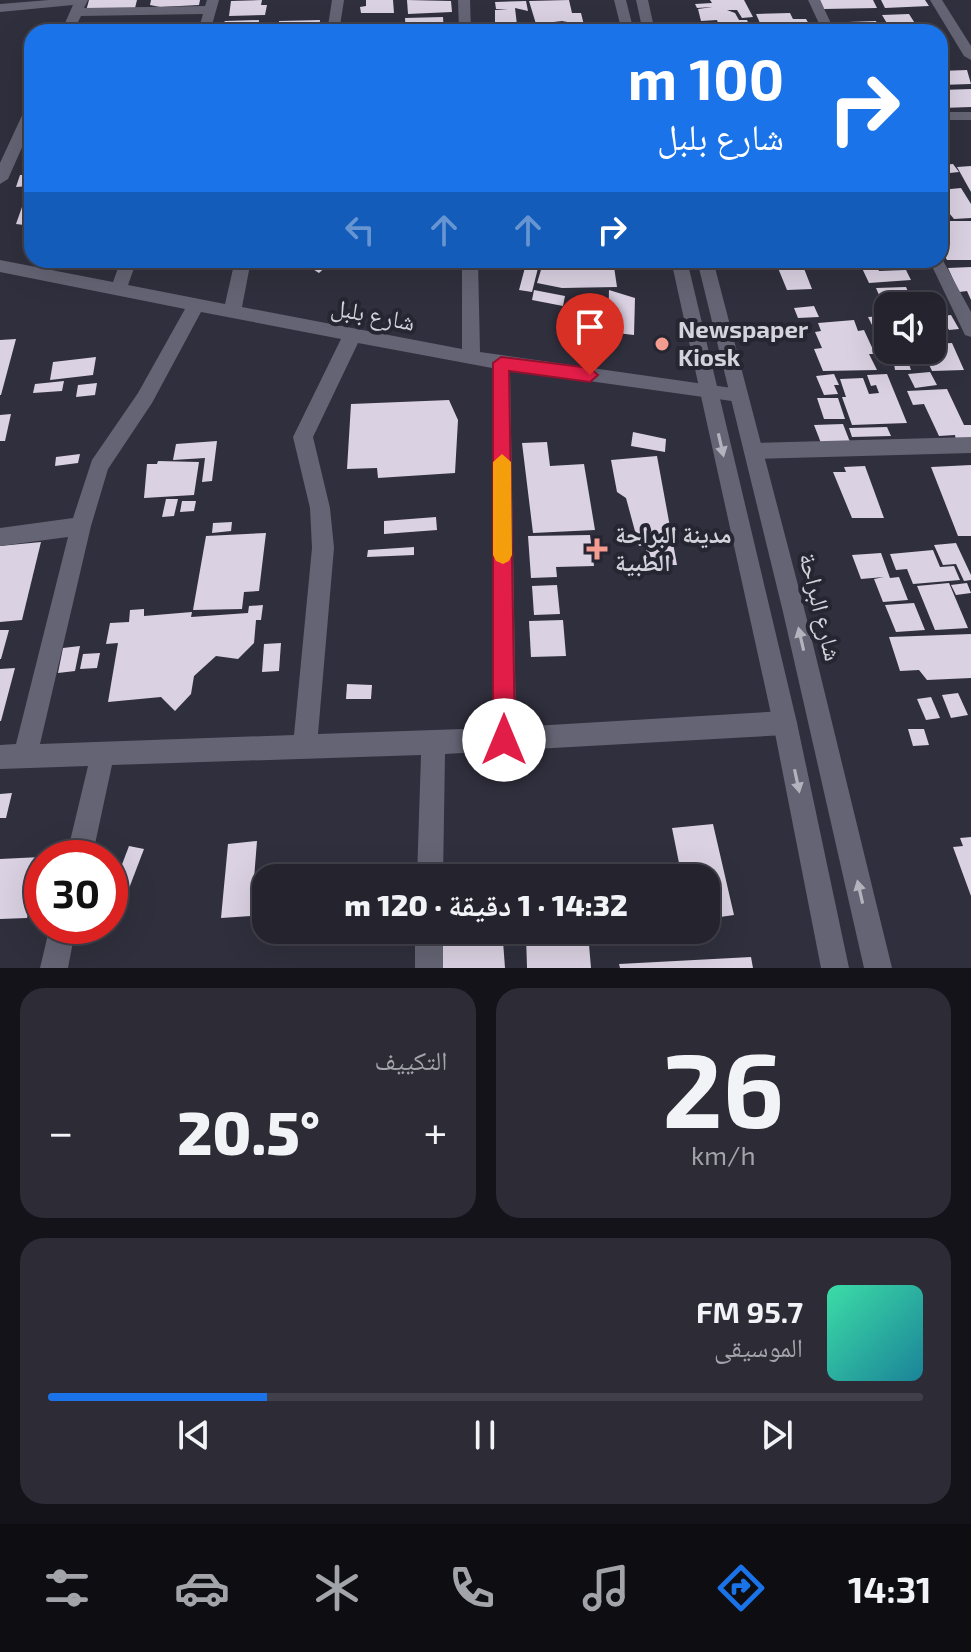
<!DOCTYPE html>
<html lang="ar">
<meta charset="utf-8">
<style>
:root{--surface:#24232e;--page:#2c2b36;--text:#f1f3f6;--muted:#a3a4aa;--line:#41404a;--accent:#1a73e8}
body{margin:0;font-family:"Exo 2","Noto Naskh Arabic",sans-serif;background:var(--page);color:var(--text);direction:rtl;height:100vh;display:flex;flex-direction:column;font-size:30px;white-space:nowrap}
*{box-sizing:border-box;margin:0}
p{font-size:26px;color:var(--muted)}
.icon{flex:none;width:44px;height:44px;fill:none;stroke:currentColor;stroke-width:2;stroke-linecap:round;stroke-linejoin:round}
.map{position:relative;height:968px;overflow:hidden;direction:ltr}
.drawer{display:flex;flex-direction:column;gap:20px;padding:20px;background:#141319;flex:1}
.drawer>*{flex:none}
.banner{position:absolute;left:24px;top:24px;width:924px;height:244px;border-radius:24px;box-shadow:0 8px 32px #0002,0 0 0 2px var(--line);direction:rtl;background:#1a73e8;color:#fff;overflow:hidden}
.controls{position:absolute;left:874px;top:292px;display:grid;gap:16px}
.controls a{display:grid;place-items:center;width:72px;height:72px;border-radius:16px;background:var(--surface);box-shadow:0 8px 32px #0002,0 0 0 2px var(--line);font-size:40px}
.speed{position:absolute;left:24px;top:840px;display:flex;gap:16px;font-size:40px;font-weight:700;text-align:center}
.speed>*{display:grid;place-content:center;width:104px;height:104px;border-radius:50%;background:var(--surface);box-shadow:0 8px 32px #0002,0 0 0 2px var(--line);line-height:1}
.speed .limit{border:12px solid #d22;background:#fff;color:#111}
.pin{position:absolute;display:grid;place-items:center;width:68px;height:68px;color:#fff;margin:-82px -34px;border-radius:50% 50% 50% 0;rotate:-45deg;box-shadow:0 0 8px #0007}
.pin .icon{rotate:45deg}
.me{position:absolute;width:88px;margin:-44px;rotate:0deg;stroke-linejoin:round;filter:drop-shadow(0 0 6px #0008)}
.turn{display:flex;align-items:center;gap:28px;height:168px;padding:0 32px;font-size:36px}
.turn .icon{width:104px;height:104px;stroke-width:2.5}
.turn b{display:block;font-size:56px;line-height:68px}
.lanes{display:flex;align-items:center;height:76px;padding:0 32px;background:#0003;justify-content:center;gap:40px;direction:ltr}
.lanes .off{opacity:.35}
.big{font-size:60px;font-weight:800;line-height:1.1}
.drawer .card{flex:1;display:flex;flex-direction:column;justify-content:center;gap:12px;min-width:0;padding:0 28px;border-radius:24px;background:var(--page)}
.drawer .dial{align-items:center;gap:0}
.dial b{font-size:104px;line-height:1}
.song{display:flex;align-items:center;gap:24px}
.cover{width:96px;height:96px;border-radius:12px;background:linear-gradient(135deg,hsl(160 70% 55%),hsl(190 70% 35%))}
.played{height:8px;border-radius:4px;background:linear-gradient(90deg,var(--accent) 25%,var(--line) 25%)}
.keys{display:flex;justify-content:space-around;direction:ltr}
.heat{display:flex;justify-content:space-between;align-items:center;font-size:44px;direction:ltr}
.drawer .tiles{flex:1;display:grid;gap:20px;grid-template-columns:1fr 1fr}
.card:last-child{grid-column:span 2}
.trip{position:absolute;left:252px;top:864px;width:468px;height:80px;border-radius:24px;background:var(--surface);box-shadow:0 8px 32px #0002,0 0 0 2px var(--line);font-weight:800;line-height:80px;text-align:center;direction:rtl}
.dock{display:flex;height:128px;justify-content:space-around;align-items:center;background:#0e0e12;color:var(--muted)}
.dock .icon{width:56px;height:56px}
.dock .on{color:var(--accent)}
.dock b{font-size:36px;color:var(--text)}
.map>svg:first-child{display:block}
</style>
<div class="map">
<svg width="971" height="968" viewBox="0 0 971 968">
<rect width="100%" height="100%" fill="#302f3d"/>
<!-- building -->
<g fill="#dad1e2">
<polygon points="89,0 137,0 135,8 86,11"/>
<polygon points="151,0 200,0 199,5 160,7 150,5"/>
<polygon points="262,0 261,5 267,5 265,15 229,16 231,1"/>
<polygon points="366,0 393,0 394,13 361,13 360,7 366,6"/>
<polygon points="407,0 451,1 452,12 408,14"/>
<polygon points="569,0 572,13 581,13 584,25 562,21 536,24 529,1"/>
<polygon points="710,0 744,0 753,17 742,18 737,10 727,10 735,13 739,20 747,20 752,32 721,32 717,20 701,21 698,9 712,7 697,8 695,4 712,3"/>
<polygon points="820,0 873,0 877,8 824,9"/>
<polygon points="881,0 925,0 929,6 885,8"/>
<polygon points="526,1 528,11 515,8 517,25 495,26 495,10 508,10 496,9 495,2"/>
<polygon points="790,13 793,19 806,19 809,24 796,25 799,32 764,32 756,14"/>
<polygon points="909,14 918,28 896,29 893,24 888,25 882,15"/>
<polygon points="443,17 444,32 406,32 405,18"/>
<polygon points="259,20 258,32 217,32 225,21"/>
<polygon points="320,20 319,32 278,32 279,21"/>
<polygon points="876,21 878,26 871,26 874,32 853,32 848,22"/>
<polygon points="152,23 169,23 166,32 150,32"/>
<polygon points="479,24 492,24 492,29 521,27 522,32 481,32"/>
<polygon points="967,70 971,84 940,85 940,71"/>
<polygon points="971,89 971,107 942,108 940,104 940,90"/>
<polygon points="953,164 959,172 940,174 940,165"/>
<polygon points="971,166 971,192 957,167"/>
<polygon points="20,175 32,175 29,186 16,187"/>
<polygon points="961,188 971,204 971,218 954,219 940,202 940,190"/>
<polygon points="22,207 32,207 32,226 16,224"/>
<polygon points="940,221 971,221 971,260 947,260 940,247"/>
<polygon points="315,260 326,260 324,262 328,265 319,273 308,266"/>
<polygon points="527,260 540,260 532,292 519,290"/>
<polygon points="544,260 613,260 617,287 562,288 537,283"/>
<polygon points="881,260 916,260 919,266 883,267"/>
<polygon points="876,265 879,271 906,270 911,280 869,283 861,266"/>
<polygon points="803,266 812,289 787,290 778,268"/>
<polygon points="971,267 971,300 967,291 959,292 948,268"/>
<polygon points="906,287 913,303 932,302 932,299 939,315 932,315 932,306 888,306 888,316 876,288"/>
<polygon points="534,290 565,296 563,306 532,300"/>
<polygon points="609,290 635,298 634,335 608,332"/>
<polygon points="814,306 819,317 798,318 794,308"/>
<polygon points="951,315 959,329 949,330 941,316"/>
<polygon points="883,316 888,336 878,337 868,317"/>
<polygon points="854,320 858,331 864,330 875,354 869,354 877,370 823,371 814,349 822,348 815,332 821,331 818,323"/>
<polygon points="16,339 1,395 0,395 0,340"/>
<polygon points="952,343 964,370 932,371 926,358 937,357 932,344"/>
<polygon points="892,350 920,350 922,355 906,355 911,370 895,370"/>
<polygon points="96,357 93,375 50,380 53,362"/>
<polygon points="930,372 937,385 915,388 908,374"/>
<polygon points="834,374 839,385 834,385 838,394 824,395 816,376"/>
<polygon points="887,374 907,423 852,425 842,397 846,397 840,379 863,378 869,394 879,393 876,385 871,386 867,375"/>
<polygon points="64,381 62,391 33,393 35,384"/>
<polygon points="97,383 95,395 76,397 78,385"/>
<polygon points="947,389 964,425 971,425 971,440 956,441 955,435 939,436 924,404 913,405 907,391"/>
<polygon points="817,398 838,398 845,419 824,419"/>
<polygon points="449,400 458,420 455,473 378,478 377,468 347,469 351,404"/>
<polygon points="11,414 5,441 0,441 0,415"/>
<polygon points="843,424 850,442 821,443 814,425"/>
<polygon points="887,427 891,436 852,437 849,428"/>
<polygon points="633,432 666,439 665,452 631,446"/>
<polygon points="217,441 212,481 202,482 205,458 173,460 176,444"/>
<polygon points="547,442 550,466 584,464 595,530 533,533 522,443"/>
<polygon points="80,454 78,463 55,466 56,457"/>
<polygon points="657,456 677,565 650,565 645,545 639,546 626,498 617,492 611,460"/>
<polygon points="158,461 199,462 194,495 144,498 147,464 157,464"/>
<polygon points="971,465 971,536 958,536 931,467"/>
<polygon points="865,466 884,518 852,518 833,472 846,472 844,467"/>
<polygon points="166,499 178,499 174,516 162,517"/>
<polygon points="182,501 196,501 194,511 180,512"/>
<polygon points="436,517 437,530 384,534 384,521"/>
<polygon points="232,522 231,531 212,533 213,523"/>
<polygon points="266,533 259,591 244,592 242,609 193,610 206,536"/>
<polygon points="590,535 594,566 556,567 557,577 531,578 528,536"/>
<polygon points="41,542 22,620 0,622 0,546"/>
<polygon points="956,543 971,575 971,580 964,581 956,564 943,565 934,545"/>
<polygon points="414,547 414,555 367,557 368,550"/>
<polygon points="933,550 940,567 954,566 960,580 913,584 907,569 896,570 890,554"/>
<polygon points="881,553 890,578 899,577 908,600 883,602 874,579 884,577 861,579 852,555"/>
<polygon points="949,583 968,628 935,630 917,586"/>
<polygon points="967,583 971,593 956,595 951,585"/>
<polygon points="557,585 560,614 534,615 532,586"/>
<polygon points="914,603 925,630 896,632 885,605"/>
<polygon points="263,605 261,620 256,620 254,643 238,659 216,656 194,676 191,694 175,711 161,697 108,702 118,643 106,644 110,623 129,622 130,610 144,609 144,616 192,612 191,617 248,613 249,606"/>
<polygon points="563,620 566,656 531,657 529,621"/>
<polygon points="0,630 9,630 1,659 0,659"/>
<polygon points="971,634 971,678 927,680 919,670 900,671 889,637"/>
<polygon points="281,643 279,671 262,672 264,644"/>
<polygon points="80,646 75,671 58,673 63,648"/>
<polygon points="100,653 97,668 80,669 83,654"/>
<polygon points="15,668 1,721 0,721 0,669"/>
<polygon points="347,684 372,685 371,699 346,699"/>
<polygon points="958,693 968,715 951,718 942,695"/>
<polygon points="931,697 940,718 926,720 917,699"/>
<polygon points="908,729 924,729 929,745 913,746"/>
<polygon points="12,793 6,818 0,818 0,794"/>
<polygon points="713,824 734,915 706,919 706,878 682,878 672,828"/>
<polygon points="971,837 971,896 953,847 963,846 960,838"/>
<polygon points="257,841 251,916 221,918 228,844"/>
<polygon points="129,846 144,849 120,912 110,910 110,896"/>
<polygon points="41,857 27,918 0,919 0,859"/>
<polygon points="553,933 588,933 591,968 527,968 526,935"/>
<polygon points="503,941 505,968 440,968 440,946"/>
<polygon points="751,957 753,968 620,968 619,964"/>
</g>
<g fill="none" stroke-linecap="round" stroke-linejoin="round">
<!-- minor -->
<g fill="#656474" fill-rule="evenodd">
<polygon points="49,0 88,0 84,8 205,6 207,0 219,0 210,32 198,32 203,14 81,16 73,32 61,32 73,5 0,12 0,4"/>
<polygon points="332,0 344,0 339,32 327,32"/>
<polygon points="458,0 470,0 471,32 459,32"/>
<polygon points="808,0 820,0 835,32 823,32"/>
<polygon points="930,0 942,0 971,46 971,60 964,56"/>
<polygon points="32,105 32,125 8,179 0,184 0,163 25,109"/>
<rect x="940" y="112" width="31" height="8"/>
<polygon points="940,255 971,312 971,337 965,335 929,260 940,260"/>
<path d="M0 260 113 282 121 260H137L128 285 225 304 235 260H251L242 307 462 349V260H478L480 352 746 390 748 395 746 400 739 402 510 370 516 727 785 711 793 715 797 723 793 731 785 735 445 754 443 878H417L421 755 112 765 92 858H66L88 766 0 769V745L16 744 68 537 0 546V528L73 518 92 460 138 393 185 309 0 272ZM201 312 341 339 293 437 310 508 312 548 294 735 40 744 91 526 108 469 152 403ZM358 343 492 368V728L318 734 334 548 330 508 313 437Z"/>
<polygon points="971,437 971,453 754,459 747,457 744,451 747,445 754,443"/>
<polygon points="50,926 76,926 68,968 40,968"/>
<rect x="415" y="930" width="28" height="38"/>
</g>
<!-- tertiary -->
<g fill="#656474" fill-rule="evenodd">
<polygon points="614,0 626,0 634,32 622,32"/>
<polygon points="636,0 648,0 655,32 643,32"/>
<polygon points="671,260 687,260 797,723 849,968 821,968 773,723"/>
<polygon points="697,260 713,260 805,612 892,968 864,968 783,612"/>
</g>
</g>
<!-- one-way arrows -->
<defs><path id="oneway-solid" d="M-6-.8H1V-3.2L6.5 0L1 3.2V.8H-6Z" transform="scale(2)"/></defs>
<g fill="#b3b2bd">
<use href="#oneway-solid" transform="translate(721 445) rotate(77)"/>
<use href="#oneway-solid" transform="translate(801 639) rotate(-103)"/>
<use href="#oneway-solid" transform="translate(797 781) rotate(78)"/>
<use href="#oneway-solid" transform="translate(860 892) rotate(-103)"/>
</g>
<!-- route -->
<polygon fill="#e11d48" stroke="#92132f" stroke-width="2" points="501,357 590,368 598,375 590,382 509,371 515,740 512,748 504,751 496,748 493,740 493,363"/>
<!-- slow -->
<polygon fill="#f59e0b" points="502,454 511,462 512,555 509,561 503,564 496,561 493,555 493,462"/>
<!-- markers -->
<g fill="#f59c90" stroke="#262532" stroke-width="3">
<circle cx="662" cy="344" r="8"/>
<path d="M593 537h8v8h8v8h-8v8h-8v-8h-8v-8h8z"/>
</g>
<g text-anchor="middle" stroke-width="8" stroke-linejoin="round" paint-order="stroke">
<!-- street labels -->
<g font-size="24" fill="#d4d3dc" stroke="#262532">
<text transform="translate(373 315) rotate(11)" y="8">شارع بلبل</text>
<text transform="translate(820 607) rotate(76)" y="8">شارع البراحة</text>
</g>
<!-- poi labels -->
<g font-size="24" font-weight="bold" fill="#d4d3dc" stroke="#262532" text-anchor="start">
<text x="678" y="338">Newspaper<tspan x="678" dy="28">Kiosk</tspan></text>
<text x="615" y="543">مدينة البراحة<tspan x="615" dy="28">الطبية</tspan></text>
</g>
</g>
</svg>
<div class="controls">
<a><svg class="icon" aria-label="sound" viewBox="0 0 24 24"><path d="M4 9h4l5-4v14l-5-4H4zM17 9q2 3 0 6"/></svg></a>
</div>
<div class="speed"><div class="limit">30</div></div>
<div class="pin" style="left:590px;top:375px;background:#d93025"><svg class="icon" aria-label="arrive" viewBox="0 0 24 24"><path d="M6 21V4h12l-3 4 3 4H6"/></svg></div>
<svg class="me" style="left:504px;top:740px" viewBox="-20 -20 40 40"><circle r="19" fill="#fff"/><path d="M0-13L10 11 0 6-10 11z" fill="#e11d48"/></svg>
<div class="trip">14:32 · 1 دقيقة · 120 m</div>
<div class="banner">
<div class="turn"><svg class="icon" aria-label="right" viewBox="0 0 24 24"><path d="M7 20v-9h11M14 6l5 5-5 5"/></svg><div><b>100 m</b>شارع بلبل</div></div>
<div class="lanes"><svg class="icon off" aria-label="left" viewBox="0 0 24 24"><path d="M17 20v-9H6M10 6l-5 5 5 5"/></svg><svg class="icon off" aria-label="ahead" viewBox="0 0 24 24"><path d="M12 20V5M6 11l6-6 6 6"/></svg><svg class="icon off" aria-label="ahead" viewBox="0 0 24 24"><path d="M12 20V5M6 11l6-6 6 6"/></svg><svg class="icon" aria-label="right" viewBox="0 0 24 24"><path d="M7 20v-9h11M14 6l5 5-5 5"/></svg></div>
</div>
</div>
<section class="drawer">
<div class="tiles">
<div class="card dial"><b>26</b><p>km/h</p></div>
<div class="card"><p>التكييف</p>
<div class="heat"><a>−</a><b class="big">20.5°</b><a>+</a></div>
</div>
<div class="card">
<div class="song"><i class="cover"></i><div><b>95.7 FM</b><p>الموسيقى</p></div></div>
<div class="played"></div>
<div class="keys"><svg class="icon" aria-label="previous" viewBox="0 0 24 24"><path d="M18 5L8 12l10 7zM5 5v14"/></svg><svg class="icon" aria-label="pause" viewBox="0 0 24 24"><path d="M8 5v14M16 5v14"/></svg><svg class="icon" aria-label="next" viewBox="0 0 24 24"><path d="M6 5l10 7-10 7zM19 5v14"/></svg></div>
</div>
</div>
</section>
<nav class="dock">
<b>14:31</b>
<svg class="icon on" aria-label="directions" viewBox="0 0 24 24"><path d="M12 3l9 9-9 9-9-9zM9 14v-3h6M13 9l2 2-2 2"/></svg>
<svg class="icon" aria-label="music" viewBox="0 0 24 24"><path d="M9 18V5l10-2v13"/><circle cx="6" cy="18" r="3"/><circle cx="16" cy="16" r="3"/></svg>
<svg class="icon" aria-label="phone" viewBox="0 0 24 24"><path d="M5 4h4l2 5-3 2q2 4 5 5l2-3 5 2v4C11 20 4 13 5 4z"/></svg>
<svg class="icon" aria-label="climate" viewBox="0 0 24 24"><path d="M12 3v18M4 7l16 10M4 17L20 7"/></svg>
<svg class="icon" aria-label="car" viewBox="0 0 24 24"><path d="M5 17H2v-5l4-1 3-4h7l3 4 3 1v5h-3M9 17h6M6 11h13"/><circle cx="7" cy="17" r="2"/><circle cx="17" cy="17" r="2"/></svg>
<svg class="icon" aria-label="filters" viewBox="0 0 24 24"><path d="M4 7h16M4 17h16"/><circle cx="9" cy="7" r="2"/><circle cx="15" cy="17" r="2"/></svg>
</nav>
